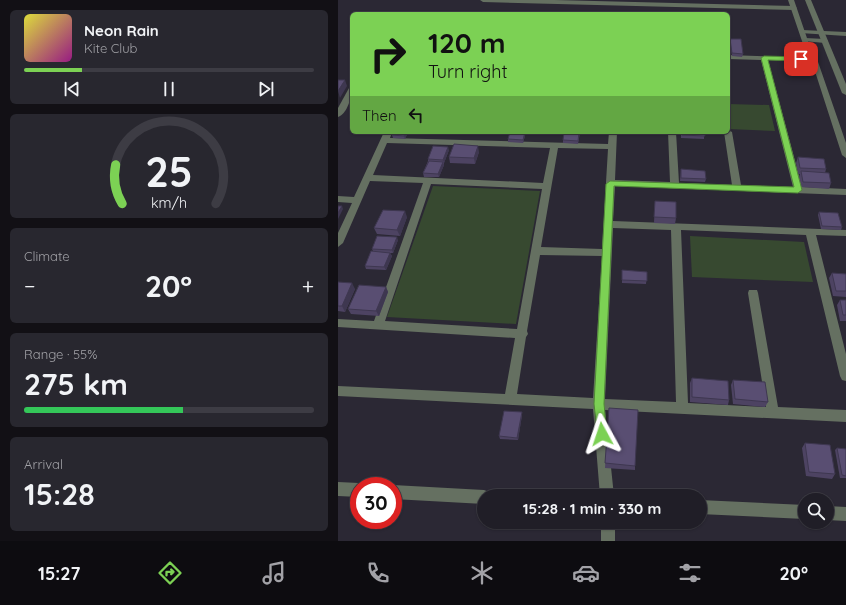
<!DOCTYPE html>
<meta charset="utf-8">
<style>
:root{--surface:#201e27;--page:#28272f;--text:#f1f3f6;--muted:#a2a2a7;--line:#3d3c44;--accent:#7cd154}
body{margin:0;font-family:Quicksand,sans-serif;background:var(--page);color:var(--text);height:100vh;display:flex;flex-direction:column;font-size:15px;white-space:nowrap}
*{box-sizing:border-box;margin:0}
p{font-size:13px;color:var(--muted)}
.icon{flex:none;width:22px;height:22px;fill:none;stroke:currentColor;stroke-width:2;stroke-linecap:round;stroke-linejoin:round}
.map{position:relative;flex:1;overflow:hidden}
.sheet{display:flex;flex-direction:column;gap:10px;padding:10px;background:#121015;width:338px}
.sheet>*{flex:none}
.top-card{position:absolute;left:12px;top:12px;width:380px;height:122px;border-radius:6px;box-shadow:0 1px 3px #0004,0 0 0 1px var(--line);background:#7cd154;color:#111;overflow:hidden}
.controls{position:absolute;left:460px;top:493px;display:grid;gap:8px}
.controls a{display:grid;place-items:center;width:36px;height:36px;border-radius:50%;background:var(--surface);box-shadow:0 1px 3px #0004,0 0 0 1px var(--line);font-size:20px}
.speed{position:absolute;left:12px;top:477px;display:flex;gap:8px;font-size:20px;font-weight:700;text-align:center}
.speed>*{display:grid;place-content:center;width:52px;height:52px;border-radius:50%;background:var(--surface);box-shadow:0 1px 3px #0004,0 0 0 1px var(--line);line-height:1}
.speed .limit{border:6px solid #d22;background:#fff;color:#111}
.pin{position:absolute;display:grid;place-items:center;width:34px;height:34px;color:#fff;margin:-17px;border-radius:8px;box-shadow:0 2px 6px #0006}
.me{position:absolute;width:44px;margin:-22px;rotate:355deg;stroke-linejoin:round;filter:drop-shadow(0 0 3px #0008)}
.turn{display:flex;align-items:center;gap:14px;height:84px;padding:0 12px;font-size:18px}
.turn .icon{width:52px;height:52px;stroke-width:2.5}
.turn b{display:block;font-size:28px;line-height:34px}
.then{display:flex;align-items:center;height:38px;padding:0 12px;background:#0003;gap:8px;font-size:15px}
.big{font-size:30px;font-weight:800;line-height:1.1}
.sheet .tile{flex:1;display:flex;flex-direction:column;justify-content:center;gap:6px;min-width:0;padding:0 14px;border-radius:6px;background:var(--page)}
.sheet .dial{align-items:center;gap:0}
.dial svg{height:104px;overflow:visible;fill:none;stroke:var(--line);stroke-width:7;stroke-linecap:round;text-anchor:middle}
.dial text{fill:var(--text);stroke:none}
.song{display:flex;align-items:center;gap:12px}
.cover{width:48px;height:48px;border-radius:6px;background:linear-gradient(135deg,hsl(60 70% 55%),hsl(310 70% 35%))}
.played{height:4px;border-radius:2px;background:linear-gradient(90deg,var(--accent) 20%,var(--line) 20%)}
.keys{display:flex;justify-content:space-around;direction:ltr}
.heat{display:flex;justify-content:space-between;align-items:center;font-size:22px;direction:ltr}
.charge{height:6px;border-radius:3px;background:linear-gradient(90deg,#34c759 55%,var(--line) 0)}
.trip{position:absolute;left:139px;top:489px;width:230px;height:40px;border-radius:20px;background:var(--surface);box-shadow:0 1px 3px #0004,0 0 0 1px var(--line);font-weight:800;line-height:40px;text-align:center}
.dock{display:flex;height:64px;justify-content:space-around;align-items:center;background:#0d0c10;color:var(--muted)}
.dock .icon{width:28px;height:28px}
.dock .current{color:var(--accent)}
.dock b{font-size:18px;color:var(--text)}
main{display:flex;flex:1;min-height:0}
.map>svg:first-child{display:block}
</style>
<main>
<section class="sheet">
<div class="tile">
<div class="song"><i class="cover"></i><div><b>Neon Rain</b><p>Kite Club</p></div></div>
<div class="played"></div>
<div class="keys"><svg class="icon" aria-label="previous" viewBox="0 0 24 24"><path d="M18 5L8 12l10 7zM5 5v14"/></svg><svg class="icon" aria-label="pause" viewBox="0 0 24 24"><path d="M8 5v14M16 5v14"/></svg><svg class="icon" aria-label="next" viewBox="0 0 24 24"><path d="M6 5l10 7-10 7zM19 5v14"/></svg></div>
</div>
<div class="tile dial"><svg viewBox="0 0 100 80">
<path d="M14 69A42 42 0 1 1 86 69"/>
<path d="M14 69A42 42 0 0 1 9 39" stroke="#7cd154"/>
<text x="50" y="56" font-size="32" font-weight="700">25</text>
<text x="50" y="72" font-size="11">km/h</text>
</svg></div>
<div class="tile"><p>Climate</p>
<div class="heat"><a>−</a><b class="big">20°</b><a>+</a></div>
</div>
<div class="tile"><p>Range · 55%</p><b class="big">275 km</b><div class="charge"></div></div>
<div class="tile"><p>Arrival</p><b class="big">15:28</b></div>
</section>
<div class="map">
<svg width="508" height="541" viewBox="0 0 508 541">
<rect width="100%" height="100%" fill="#2b2834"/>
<!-- green -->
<g fill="#374930">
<polygon points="390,104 431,105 437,131 390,129"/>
<polygon points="95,186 202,191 178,324 49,317"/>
<polygon points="352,236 466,242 475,282 354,277"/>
</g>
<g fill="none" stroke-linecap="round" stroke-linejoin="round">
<!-- minor -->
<g fill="#657061" fill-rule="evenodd">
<polygon points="142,0 217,0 456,6 459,8 456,10 145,2"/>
<polygon points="464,30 508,32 508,36 462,33 462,31"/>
<polygon points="467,38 487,39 490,41 487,43 465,41 464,40"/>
<path d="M390 55 478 58V60L476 61 430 60 464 187 508 189V195L277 186 275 221 508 230V236L478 235 508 354V381L504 380 502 376 468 235 343 230 350 403 428 407 410 293 411 290H419L420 293 440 407 508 410V422L267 410 276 496H262L255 409 0 396V386L167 394 177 338 0 327V319L36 321 85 183 32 181 5 243 0 247V233L14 203 0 202V196L16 197 46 132H54L52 138 270 144 271 132H279L277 180 332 182 330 132H338L341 183 394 185 386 132H390V130L394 132 403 185 455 187 423 60 390 59ZM49 143 212 148 205 183 35 175ZM220 148 270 149 264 249 203 247ZM93 184 204 189 179 329 47 321ZM275 228 333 230 338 402 267 399ZM202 255 264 256 255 398 179 394 188 337 190 334 189 331Z"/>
<path d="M11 88H14C14 97 9 114 0 117V108Z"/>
<rect x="263" y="522" width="14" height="19"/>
</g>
<!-- tertiary -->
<g fill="#657061" fill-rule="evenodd">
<polygon points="450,0 456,0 471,44 479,59 508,143 508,158 504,155 473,59 465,44"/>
<polygon points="467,0 473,0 508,84 508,95 504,93"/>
<polygon points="0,482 21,483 26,486 21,486 21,497 0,496"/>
<polygon points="55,485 146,490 151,492 152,496 146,496 146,504 55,499 55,486 54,486"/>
<polygon points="362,500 467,505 467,519 362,514"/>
<polygon points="489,506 508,507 508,521 489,520"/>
</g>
</g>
<!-- wall -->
<g fill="#4d4362">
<polygon points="392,39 405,54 404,57 394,56 392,42"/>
<polygon points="56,132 70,132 67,139 55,138 54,135"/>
<polygon points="188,132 185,143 170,142 170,139"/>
<polygon points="343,132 366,132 366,139 343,138"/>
<polygon points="242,133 240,144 225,143 225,140"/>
<polygon points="111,150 106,163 106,165 101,177 86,177 85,173 90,161 90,159"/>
<polygon points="141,152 137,164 112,163 111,157"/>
<polygon points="460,157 488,169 487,173 493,183 491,189 463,187 461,177 462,174 460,174 458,163"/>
<polygon points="343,169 368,179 367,182 342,181"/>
<polygon points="317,201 338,218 337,224 316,223"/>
<polygon points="481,212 504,227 503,230 483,229 480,215"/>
<polygon points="69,217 62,236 39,234 36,228"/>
<polygon points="60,240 55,253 52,253 54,256 48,270 28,269 27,266 35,251 34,249"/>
<polygon points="284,270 309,272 308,284 284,283"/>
<polygon points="494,273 508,274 508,297 495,296 491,278"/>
<polygon points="0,282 17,289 7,312 0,311"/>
<polygon points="48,287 50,292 41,316 13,314 10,309"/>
<polygon points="502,300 508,300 508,321 502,321 499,305"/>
<polygon points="354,378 391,400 390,405 352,402 352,383"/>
<polygon points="395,380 430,402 427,407 395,404 393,385"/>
<polygon points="271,408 297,466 297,470 267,468"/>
<polygon points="184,412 184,415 180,440 162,439 161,436"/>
<polygon points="467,443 497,474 494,479 468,476 464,448"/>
<polygon points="499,448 508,449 508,478 502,478 497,450"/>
</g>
<!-- shaded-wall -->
<g fill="#3e3750">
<polygon points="7,80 9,86 2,98 0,91"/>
<polygon points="68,132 70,132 67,139 66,136"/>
<polygon points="187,132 188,132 185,143 185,140"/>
<polygon points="140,146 141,152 137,164 136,158"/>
<polygon points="110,147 111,150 106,163 105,160"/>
<polygon points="105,162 106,165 101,177 100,174"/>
<polygon points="4,206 5,209 0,219 0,213"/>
<polygon points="67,211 69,217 62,236 59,230"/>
<polygon points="59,237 60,240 55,253 54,250"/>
<polygon points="52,253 54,256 48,270 46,267"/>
<polygon points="14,283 17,289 7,312 4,306"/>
<polygon points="48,287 50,292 41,316 38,311"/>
<polygon points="184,412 184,415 180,440 179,438"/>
</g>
<!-- building -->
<g fill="#594e72" stroke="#3e3750">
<polygon points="392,39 403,39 405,54 394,53"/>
<polygon points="0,80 7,80 0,91"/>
<polygon points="56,132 68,132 66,136 54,135"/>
<polygon points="172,132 187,132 185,140 170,139"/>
<polygon points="226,132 241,132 240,141 225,140"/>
<polygon points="344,132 366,132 367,136 344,135"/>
<polygon points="116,144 140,146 136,158 111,157"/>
<polygon points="95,146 110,147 105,160 90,159"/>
<polygon points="460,157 486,159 488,169 462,168"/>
<polygon points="91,161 105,162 100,174 85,173"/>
<polygon points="343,169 367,171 368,179 343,178"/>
<polygon points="463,171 491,173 493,183 465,182"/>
<polygon points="317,201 338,202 338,218 316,217"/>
<polygon points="0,206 4,206 0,213"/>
<polygon points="45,210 67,211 59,230 36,228"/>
<polygon points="481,212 500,213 504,227 484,226"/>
<polygon points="39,236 59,237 54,250 34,249"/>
<polygon points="33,251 52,253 46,267 27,266"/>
<polygon points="284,270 309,272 309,281 284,280"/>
<polygon points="494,273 508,274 508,291 498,291"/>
<polygon points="0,282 14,283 4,306 0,306"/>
<polygon points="21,285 48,287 38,311 10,309"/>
<polygon points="502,300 508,300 508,315 505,315"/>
<polygon points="354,378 390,381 391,400 354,397"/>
<polygon points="395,380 427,382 430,402 397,399"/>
<polygon points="271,408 300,410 297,466 267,463"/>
<polygon points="166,411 184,412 179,438 161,436"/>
<polygon points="467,443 492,445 497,474 471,472"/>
<polygon points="499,448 508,449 508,476 504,475"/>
</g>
<!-- route -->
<polygon fill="#7cd154" stroke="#518837" points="426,56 463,57 466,59 463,61 430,60 464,190 460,193 276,186 266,404 269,434 268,438 264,440 260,438 256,404 268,184 272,181 456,187 423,58"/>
</svg>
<div class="controls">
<a><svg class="icon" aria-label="search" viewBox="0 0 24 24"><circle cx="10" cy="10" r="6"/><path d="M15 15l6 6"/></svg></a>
</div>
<div class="speed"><div class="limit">30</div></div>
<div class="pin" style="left:463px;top:59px;background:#d93025"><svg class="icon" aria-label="arrive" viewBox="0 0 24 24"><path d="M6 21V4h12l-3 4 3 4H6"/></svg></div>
<svg class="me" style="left:264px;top:434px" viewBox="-20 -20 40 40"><path d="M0-17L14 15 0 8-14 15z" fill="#7cd154" stroke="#fff" stroke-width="4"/></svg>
<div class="trip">15:28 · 1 min · 330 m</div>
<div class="top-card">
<div class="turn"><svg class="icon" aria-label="right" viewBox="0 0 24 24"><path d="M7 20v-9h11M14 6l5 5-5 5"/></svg><div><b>120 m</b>Turn right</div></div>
<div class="then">Then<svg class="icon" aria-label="left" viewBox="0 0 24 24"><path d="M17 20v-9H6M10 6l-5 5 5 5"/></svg></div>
</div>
</div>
</main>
<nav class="dock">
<b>15:27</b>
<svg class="icon current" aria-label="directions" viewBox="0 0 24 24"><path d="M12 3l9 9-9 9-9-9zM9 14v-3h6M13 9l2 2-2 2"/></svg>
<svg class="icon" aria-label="music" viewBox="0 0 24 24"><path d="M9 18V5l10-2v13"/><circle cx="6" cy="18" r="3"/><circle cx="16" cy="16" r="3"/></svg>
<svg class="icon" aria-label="phone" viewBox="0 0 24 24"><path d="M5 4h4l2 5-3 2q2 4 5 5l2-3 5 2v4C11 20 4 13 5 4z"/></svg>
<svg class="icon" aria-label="climate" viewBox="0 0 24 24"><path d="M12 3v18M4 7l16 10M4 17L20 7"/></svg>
<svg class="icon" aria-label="car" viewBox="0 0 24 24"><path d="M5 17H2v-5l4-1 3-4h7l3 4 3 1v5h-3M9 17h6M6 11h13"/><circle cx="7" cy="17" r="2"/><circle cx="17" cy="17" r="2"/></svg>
<svg class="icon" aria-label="filters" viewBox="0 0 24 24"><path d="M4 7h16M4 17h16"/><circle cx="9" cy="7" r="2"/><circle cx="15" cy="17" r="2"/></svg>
<b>20°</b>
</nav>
